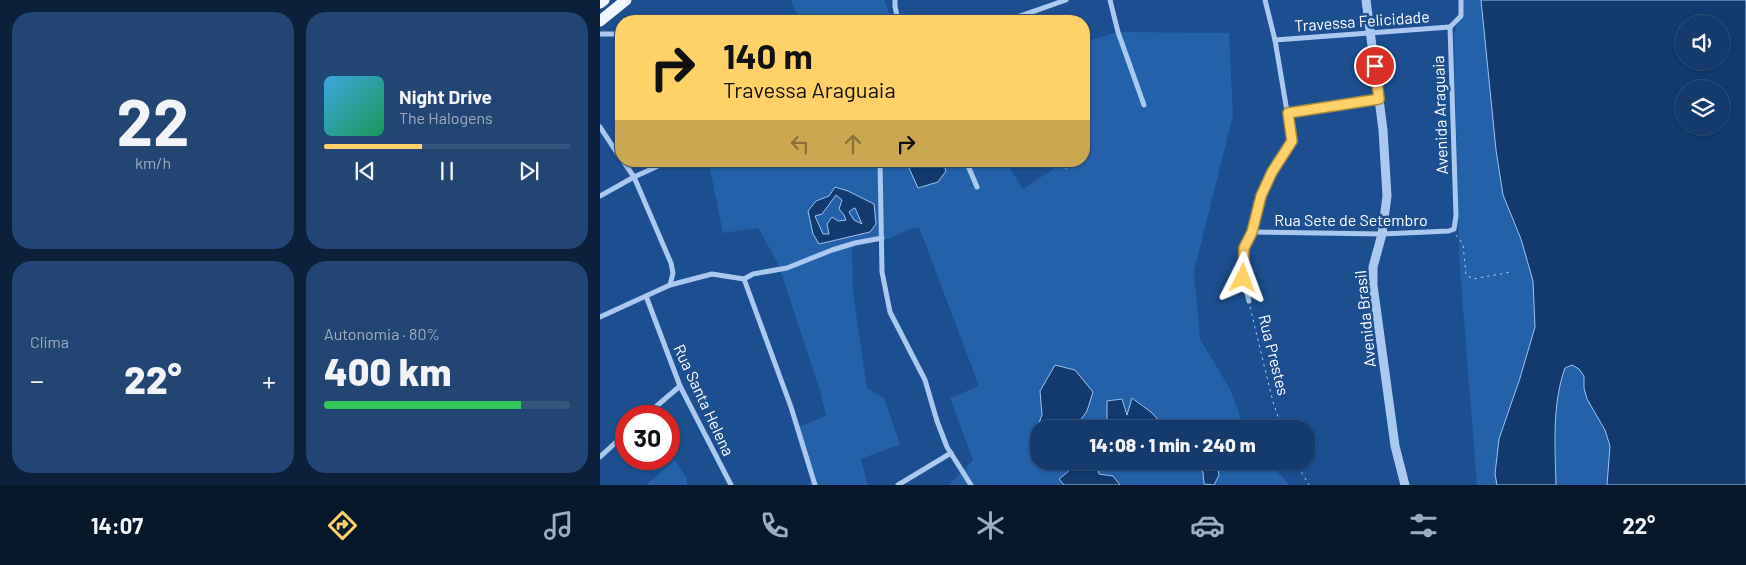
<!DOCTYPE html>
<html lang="pt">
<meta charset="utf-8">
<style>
:root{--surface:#143b6b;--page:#214673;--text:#f1f3f6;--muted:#9dadc1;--line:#33557e;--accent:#ffd166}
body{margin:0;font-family:Barlow,sans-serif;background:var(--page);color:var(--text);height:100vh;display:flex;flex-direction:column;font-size:19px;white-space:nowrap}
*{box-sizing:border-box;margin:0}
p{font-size:16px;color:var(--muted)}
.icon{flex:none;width:28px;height:28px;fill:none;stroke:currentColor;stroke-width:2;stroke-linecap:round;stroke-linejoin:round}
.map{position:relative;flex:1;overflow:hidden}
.drawer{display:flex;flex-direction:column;gap:12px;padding:12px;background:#0b203b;width:600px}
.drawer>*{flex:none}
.top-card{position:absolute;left:15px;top:15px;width:475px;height:152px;border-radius:20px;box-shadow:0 1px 4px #0004,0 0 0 1px var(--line);background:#ffd166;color:#111;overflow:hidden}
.tools{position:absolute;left:1075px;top:15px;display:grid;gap:10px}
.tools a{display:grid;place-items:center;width:55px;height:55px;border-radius:50%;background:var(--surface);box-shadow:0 1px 4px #0004,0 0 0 1px var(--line);font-size:25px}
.speed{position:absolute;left:15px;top:405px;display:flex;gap:10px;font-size:25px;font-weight:700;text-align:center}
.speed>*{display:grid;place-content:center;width:65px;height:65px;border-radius:50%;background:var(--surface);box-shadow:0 1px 4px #0004,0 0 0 1px var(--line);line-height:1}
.speed .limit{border:8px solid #d22;background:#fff;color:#111}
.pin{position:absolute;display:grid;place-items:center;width:42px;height:42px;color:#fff;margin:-21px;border:2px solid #fff;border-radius:50%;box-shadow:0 1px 5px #0007}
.me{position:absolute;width:55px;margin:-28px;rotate:3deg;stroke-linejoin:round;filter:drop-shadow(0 0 4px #0008)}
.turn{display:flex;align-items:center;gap:18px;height:105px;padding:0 25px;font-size:22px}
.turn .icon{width:65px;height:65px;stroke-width:2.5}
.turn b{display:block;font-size:35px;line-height:42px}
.lanes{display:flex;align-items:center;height:48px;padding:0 25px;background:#0003;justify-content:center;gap:25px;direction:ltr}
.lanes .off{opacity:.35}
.big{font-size:38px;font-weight:800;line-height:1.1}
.drawer .tile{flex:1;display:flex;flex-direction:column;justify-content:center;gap:8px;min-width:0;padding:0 18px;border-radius:20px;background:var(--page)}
.drawer .dial{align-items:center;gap:0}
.dial b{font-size:65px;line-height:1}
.song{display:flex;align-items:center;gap:15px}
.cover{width:60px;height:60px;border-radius:8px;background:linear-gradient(135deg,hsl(200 70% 55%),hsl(150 70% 35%))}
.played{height:5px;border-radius:2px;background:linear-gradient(90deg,var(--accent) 40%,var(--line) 40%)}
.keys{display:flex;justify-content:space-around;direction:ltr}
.heat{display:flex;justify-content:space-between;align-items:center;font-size:28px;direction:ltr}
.charge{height:8px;border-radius:4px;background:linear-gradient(90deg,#34c759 80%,var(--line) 0)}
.drawer .tiles{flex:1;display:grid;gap:12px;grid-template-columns:repeat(2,1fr)}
.trip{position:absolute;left:430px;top:420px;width:285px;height:50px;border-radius:20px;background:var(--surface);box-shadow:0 1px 4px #0004,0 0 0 1px var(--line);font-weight:800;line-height:50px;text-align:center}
.dock{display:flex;height:80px;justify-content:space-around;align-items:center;background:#08182b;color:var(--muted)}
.dock .icon{width:35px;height:35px}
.dock .active{color:var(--accent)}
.dock b{font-size:22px;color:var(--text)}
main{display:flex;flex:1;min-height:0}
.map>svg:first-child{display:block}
</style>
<main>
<section class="drawer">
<div class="tiles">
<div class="tile dial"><b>22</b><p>km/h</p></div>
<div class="tile">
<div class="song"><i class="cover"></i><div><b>Night Drive</b><p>The Halogens</p></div></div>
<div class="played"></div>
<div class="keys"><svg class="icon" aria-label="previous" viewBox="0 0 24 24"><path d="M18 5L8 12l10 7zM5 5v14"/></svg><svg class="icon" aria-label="pause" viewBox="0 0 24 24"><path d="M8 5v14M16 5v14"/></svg><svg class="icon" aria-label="next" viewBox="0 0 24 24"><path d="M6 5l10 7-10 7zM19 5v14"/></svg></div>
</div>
<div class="tile"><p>Clima</p>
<div class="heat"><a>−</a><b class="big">22°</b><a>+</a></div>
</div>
<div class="tile"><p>Autonomia · 80%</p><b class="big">400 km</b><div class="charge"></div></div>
</div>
</section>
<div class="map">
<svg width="1146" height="485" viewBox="0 0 1146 485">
<rect width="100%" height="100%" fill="#1b4f8f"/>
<!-- green -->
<g fill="#2461a8" fill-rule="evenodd">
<polygon points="191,0 284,0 292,21 200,21"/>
<polygon points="863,0 881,0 896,150 903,195 921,239 933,281 935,327 920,378 899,439 897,485 877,485 859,257 854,34 861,12"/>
<path d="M518 32 629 33 633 116 594 272 600 339 630 389 645 429H567L551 412 532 399 527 416 522 399 507 401 519 420 528 429H483L477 426 487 411 440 391 442 415 437 428 439 430V461H481L459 479 464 485H349L373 460 350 398 379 386 319 227 307 230 291 238 254 245 252 251 253 293 267 388 284 398 300 444 261 459 268 485H205L213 481 197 427 226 416 221 394 178 263 158 228 123 233 110 169 133 161H310L309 168 346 171 342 161H405L423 189 465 161H484V149L487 147 484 142V42ZM248 191 274 204 270 232 219 244 208 211 216 201Z"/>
<polygon points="236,195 242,200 246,221 238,221 229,234 222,234 215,215 222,214"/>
<polygon points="255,208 263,224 253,220 249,212"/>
<path d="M972 365 979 369 984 376V388L987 399 1005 430 1010 446 1007 485H956C955 447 952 404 965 368Z"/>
<polygon points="75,460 87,479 87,485 46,485"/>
<polygon points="493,461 593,461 595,465 603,472 604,483 608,485 520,485 513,476 499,474 496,462"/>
<polygon points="616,461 667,461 690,485 614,485 619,475"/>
</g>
<!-- water -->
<g fill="#123a6d" stroke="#9cc4f0" fill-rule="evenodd">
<path d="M881 0H1146V485H1007L1010 446 1005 430 987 399 984 388V376L979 369 972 365 965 368C952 404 955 447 956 485H897L895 474 899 439 920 378 935 327 933 281 921 239 903 195 896 150ZM1084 24H1121V61H1084ZM1084 89H1121V126H1084Z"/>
<polygon points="310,161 342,161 346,171 338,182 318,188 309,168"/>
<path d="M235 187 248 191 274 204 276 224 270 232 219 244 213 234 208 211 216 201 229 196ZM236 195 242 200 239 209 244 215 246 220 238 221 232 217 227 224 229 234H223L215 216 222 214ZM254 208H255L262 224 254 220 249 212Z"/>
<polygon points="455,365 475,370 493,392 487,411 477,425 483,429 467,429 459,420 454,429 439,430 437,428 442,415 440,391"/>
<polygon points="532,398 551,412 567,429 528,429 519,420 507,420 507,401 522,399 527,415"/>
<polygon points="481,461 496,462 499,474 513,476 520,485 464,485 459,479"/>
<polygon points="593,461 616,461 619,475 614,485 604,484 603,472 595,465"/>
</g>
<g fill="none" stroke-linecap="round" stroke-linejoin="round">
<!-- path -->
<g stroke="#a9c9ee" stroke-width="1" stroke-dasharray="2.5 4" stroke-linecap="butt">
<polyline points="856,235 863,244 866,275 873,279 911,272"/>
<polyline points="650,307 673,402 682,429"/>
<polyline points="695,461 709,485"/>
</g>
<!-- minor -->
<g stroke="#a9c9ee" stroke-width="5">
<polyline points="295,0 295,6 298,21"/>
<polyline points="510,0 518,32 544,105"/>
<polyline points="406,21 466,0"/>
<polyline points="0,34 21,34"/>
<polyline points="675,40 850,27"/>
<polyline points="688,113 779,99"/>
<polyline points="0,127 21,159"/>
<polyline points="23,161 34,177 71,263 73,273 70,285"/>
<polyline points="280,161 282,272 290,312 325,380 337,421 347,447 371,485"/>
<polyline points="366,161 377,187"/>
<polyline points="454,161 466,166"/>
<polyline points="0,196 34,177 69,161"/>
<polyline points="652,232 782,234 849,231 854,229 856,216 850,27 861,16 861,0"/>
<polyline points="144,279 191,407 215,485"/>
<polyline points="46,296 80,386 131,485"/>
<polyline points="649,301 643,278 644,248 652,232 661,197 672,172 692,141 675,40 665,0"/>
<polyline points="0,317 70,285 112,274 144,279 153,274 187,268 232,250 255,243 282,238"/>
<polyline points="45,416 80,386"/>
<polyline points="0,457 26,433"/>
<polyline points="298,485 351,453"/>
</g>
<!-- tertiary -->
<polyline stroke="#a9c9ee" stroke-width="9" points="766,0 783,130 787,196 782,234 773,267 773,285 795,446 805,485"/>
<!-- primary -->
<g stroke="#f0f6ff" stroke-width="11">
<polyline points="0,3 4,0"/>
<polyline points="0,21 26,0"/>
</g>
</g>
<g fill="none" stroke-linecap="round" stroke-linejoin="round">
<!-- route casing -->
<g stroke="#a68842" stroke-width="12">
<polyline id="route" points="643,278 644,248 652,232 661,196 672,172 692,141 688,113 779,99 775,66"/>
</g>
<!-- route -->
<use href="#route" stroke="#ffd166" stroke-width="9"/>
</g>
<g text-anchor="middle" stroke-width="5" stroke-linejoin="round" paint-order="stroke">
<!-- street labels -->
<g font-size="16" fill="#fff" stroke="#1b4f8f">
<text transform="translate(762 21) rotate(-4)" y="6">Travessa Felicidade</text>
<text transform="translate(840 115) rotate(-92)" y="6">Avenida Araguaia</text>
<text x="751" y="226">Rua Sete de Setembro</text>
<text transform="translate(765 319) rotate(-96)" y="6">Avenida Brasil</text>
<text transform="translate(674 355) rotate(76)" y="6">Rua Prestes</text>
<text transform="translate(104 400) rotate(65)" y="6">Rua Santa Helena</text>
</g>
</g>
</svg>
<div class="tools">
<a><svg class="icon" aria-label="sound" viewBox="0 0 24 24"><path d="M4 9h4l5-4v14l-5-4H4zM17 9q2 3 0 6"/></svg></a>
<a><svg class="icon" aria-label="layers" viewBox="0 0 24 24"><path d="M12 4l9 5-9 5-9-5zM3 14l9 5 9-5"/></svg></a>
</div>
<div class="speed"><div class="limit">30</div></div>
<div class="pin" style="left:775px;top:66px;background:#d93025"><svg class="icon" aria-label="arrive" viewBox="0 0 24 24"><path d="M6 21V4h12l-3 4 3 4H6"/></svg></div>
<svg class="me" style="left:643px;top:278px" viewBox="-20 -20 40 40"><path d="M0-17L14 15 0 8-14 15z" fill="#ffd166" stroke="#fff" stroke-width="4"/></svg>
<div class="trip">14:08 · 1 min · 240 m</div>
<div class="top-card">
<div class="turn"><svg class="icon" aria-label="right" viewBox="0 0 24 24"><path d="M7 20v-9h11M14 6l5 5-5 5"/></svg><div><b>140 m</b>Travessa Araguaia</div></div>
<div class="lanes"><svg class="icon off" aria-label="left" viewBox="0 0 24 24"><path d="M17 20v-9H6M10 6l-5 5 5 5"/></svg><svg class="icon off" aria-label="ahead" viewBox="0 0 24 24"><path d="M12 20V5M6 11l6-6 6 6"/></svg><svg class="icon" aria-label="right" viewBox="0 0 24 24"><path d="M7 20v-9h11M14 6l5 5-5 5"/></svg></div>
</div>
</div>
</main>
<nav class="dock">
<b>14:07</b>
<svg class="icon active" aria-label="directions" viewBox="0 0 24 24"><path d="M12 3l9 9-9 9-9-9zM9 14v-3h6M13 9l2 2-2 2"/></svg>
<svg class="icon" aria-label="music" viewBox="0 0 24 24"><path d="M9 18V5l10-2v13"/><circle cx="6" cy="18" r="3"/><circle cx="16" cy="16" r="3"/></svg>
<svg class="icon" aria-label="phone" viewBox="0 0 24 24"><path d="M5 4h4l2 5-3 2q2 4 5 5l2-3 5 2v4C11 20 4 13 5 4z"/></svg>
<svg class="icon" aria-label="climate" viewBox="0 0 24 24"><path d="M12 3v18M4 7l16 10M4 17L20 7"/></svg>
<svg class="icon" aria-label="car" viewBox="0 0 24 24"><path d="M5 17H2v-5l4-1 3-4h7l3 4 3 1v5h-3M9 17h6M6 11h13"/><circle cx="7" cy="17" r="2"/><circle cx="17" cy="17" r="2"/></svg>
<svg class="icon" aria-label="filters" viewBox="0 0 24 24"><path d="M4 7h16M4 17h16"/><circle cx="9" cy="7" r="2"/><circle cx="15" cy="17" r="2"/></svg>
<b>22°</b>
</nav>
